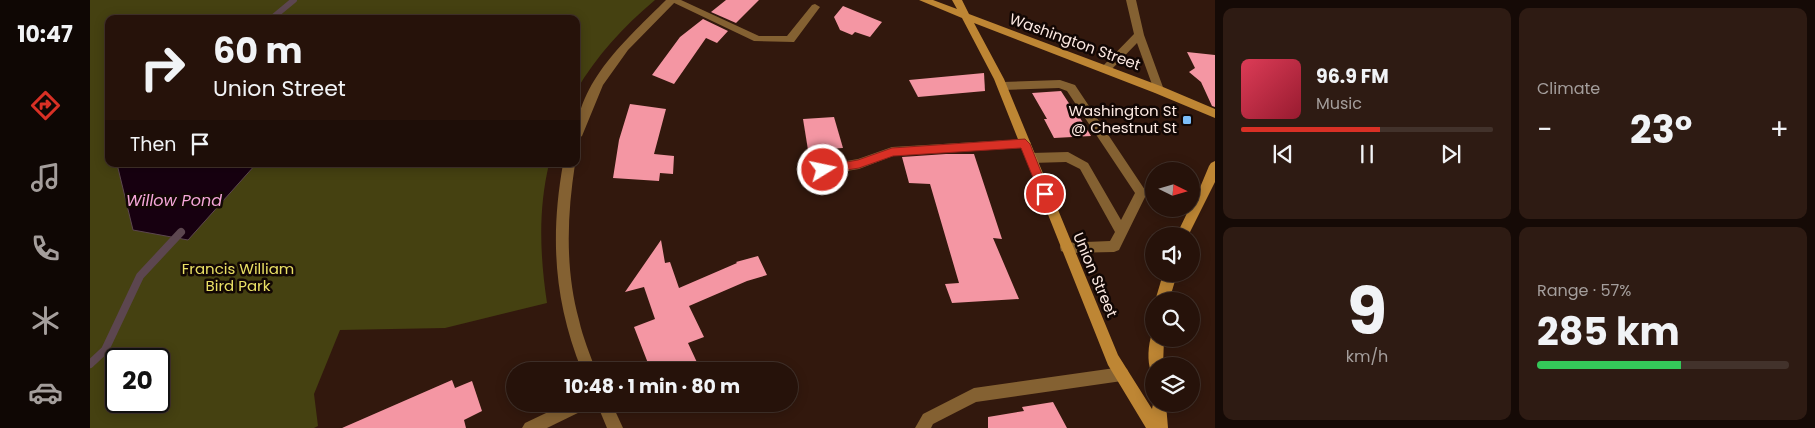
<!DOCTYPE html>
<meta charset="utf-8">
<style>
:root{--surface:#26120a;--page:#2e1b13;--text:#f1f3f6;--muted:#a49e9c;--line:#42322b;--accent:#d93025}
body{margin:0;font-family:Poppins,sans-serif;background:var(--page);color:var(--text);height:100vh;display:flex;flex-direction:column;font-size:19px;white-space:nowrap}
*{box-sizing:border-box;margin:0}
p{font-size:16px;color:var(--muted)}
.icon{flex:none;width:28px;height:28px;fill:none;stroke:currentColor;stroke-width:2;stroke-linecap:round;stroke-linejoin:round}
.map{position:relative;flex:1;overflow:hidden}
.side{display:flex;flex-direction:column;gap:8px;padding:8px;background:#150a06;width:600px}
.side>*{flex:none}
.hud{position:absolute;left:15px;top:15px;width:475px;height:152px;border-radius:10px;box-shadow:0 2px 12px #0003,0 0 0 1px var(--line);background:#26120a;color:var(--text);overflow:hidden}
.needle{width:32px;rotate:95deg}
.buttons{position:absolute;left:1055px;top:162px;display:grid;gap:10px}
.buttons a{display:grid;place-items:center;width:55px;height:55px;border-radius:50%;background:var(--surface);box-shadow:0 2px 12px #0003,0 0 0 1px var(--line);font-size:25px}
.speed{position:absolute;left:15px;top:348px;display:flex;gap:10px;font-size:25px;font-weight:700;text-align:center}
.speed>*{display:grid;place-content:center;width:65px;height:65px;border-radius:50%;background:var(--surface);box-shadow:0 2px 12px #0003,0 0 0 1px var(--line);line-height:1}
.speed .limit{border:2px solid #111;border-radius:8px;background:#fff;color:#111}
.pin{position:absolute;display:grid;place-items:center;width:42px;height:42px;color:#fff;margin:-21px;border:2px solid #fff;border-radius:50%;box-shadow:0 1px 5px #0007}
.me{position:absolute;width:55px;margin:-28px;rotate:80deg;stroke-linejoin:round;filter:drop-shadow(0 0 4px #0008)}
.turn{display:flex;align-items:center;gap:18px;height:105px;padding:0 25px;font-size:22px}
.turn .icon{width:65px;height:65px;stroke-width:2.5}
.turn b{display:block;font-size:35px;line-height:42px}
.then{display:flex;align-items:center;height:48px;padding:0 25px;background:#0003;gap:10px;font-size:19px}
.big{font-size:38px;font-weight:700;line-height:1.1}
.side .widget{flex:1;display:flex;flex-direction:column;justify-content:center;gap:8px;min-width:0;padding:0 18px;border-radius:10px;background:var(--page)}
.side .dial{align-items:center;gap:0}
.dial b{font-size:65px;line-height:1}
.song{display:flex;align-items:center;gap:15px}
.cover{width:60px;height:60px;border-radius:8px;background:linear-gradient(135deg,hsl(350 70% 55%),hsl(350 70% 35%))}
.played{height:5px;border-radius:2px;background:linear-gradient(90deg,var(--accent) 55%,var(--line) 55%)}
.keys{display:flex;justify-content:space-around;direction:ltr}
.heat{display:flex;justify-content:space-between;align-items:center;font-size:28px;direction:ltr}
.charge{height:8px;border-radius:4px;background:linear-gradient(90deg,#34c759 57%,var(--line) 0)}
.side .tiles{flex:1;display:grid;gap:8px;grid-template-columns:repeat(2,1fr)}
.trip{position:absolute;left:416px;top:362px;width:292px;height:50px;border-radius:25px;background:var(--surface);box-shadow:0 2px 12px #0003,0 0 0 1px var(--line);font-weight:700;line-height:50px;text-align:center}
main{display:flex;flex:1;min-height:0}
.dock{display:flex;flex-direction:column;width:90px;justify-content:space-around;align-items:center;background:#0f0704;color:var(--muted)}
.dock .icon{width:35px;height:35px}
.dock .current{color:var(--accent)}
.dock b{font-size:22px;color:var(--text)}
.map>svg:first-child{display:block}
</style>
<main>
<nav class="dock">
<b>10:47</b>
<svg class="icon current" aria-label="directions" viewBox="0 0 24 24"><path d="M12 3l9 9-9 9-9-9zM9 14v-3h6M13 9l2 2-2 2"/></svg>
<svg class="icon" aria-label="music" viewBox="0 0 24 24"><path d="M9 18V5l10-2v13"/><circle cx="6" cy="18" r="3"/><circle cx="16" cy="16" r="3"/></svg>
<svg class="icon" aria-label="phone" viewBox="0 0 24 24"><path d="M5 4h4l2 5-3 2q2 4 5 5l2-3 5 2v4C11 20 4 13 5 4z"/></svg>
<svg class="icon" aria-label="climate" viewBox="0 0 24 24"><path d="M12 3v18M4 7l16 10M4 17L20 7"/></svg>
<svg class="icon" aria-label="car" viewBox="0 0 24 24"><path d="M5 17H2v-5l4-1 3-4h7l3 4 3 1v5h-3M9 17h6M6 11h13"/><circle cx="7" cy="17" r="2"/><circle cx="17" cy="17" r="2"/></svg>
</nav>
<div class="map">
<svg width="1125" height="428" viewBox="0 0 1125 428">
<rect width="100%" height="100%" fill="#32180d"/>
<!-- green -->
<path fill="#454111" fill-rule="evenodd" d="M0 0H565C533 27 507 55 486 91V19H19V164H459C448 210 450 256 457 303L355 328 250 330 224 394 228 426 224 428H0ZM26 359H69V401H26Z"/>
<!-- water -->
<polygon fill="#170010" stroke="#5c464f" points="27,164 166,164 98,240 43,230"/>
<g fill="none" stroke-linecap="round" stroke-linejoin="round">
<!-- stream-far1 -->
<polyline stroke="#5c464f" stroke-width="6" points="181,19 204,0"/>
<!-- stream -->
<polyline stroke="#5c464f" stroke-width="8" points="0,364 15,350 50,276 91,232"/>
</g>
<!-- building -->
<g fill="#f496a3">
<polygon points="636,0 669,0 646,23 621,12"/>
<polygon points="753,6 792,22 780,37 765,32 762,35 750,30 744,17"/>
<polygon points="613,19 638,31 627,43 616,38 584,84 562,75 590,37"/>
<polygon points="1097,52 1125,55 1125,107 1122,106 1111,82 1099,72 1105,68"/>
<polygon points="894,73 895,91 828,97 819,80"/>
<polygon points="971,91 982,108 984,108 1001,136 964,138 954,119 957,119 942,93"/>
<polygon points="540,104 576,109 564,154 584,156 583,174 570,173 569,181 523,178 529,140"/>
<polygon points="744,117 753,148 718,150 713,119"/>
<polygon points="856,154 884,154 912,239 903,238 929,299 862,303 855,284 869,283 840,184 819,183 812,157"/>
<polygon points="571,240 575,263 580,262 589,288 647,263 646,262 668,256 677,275 657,281 599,306 614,337 598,343 611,371 561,371 544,327 565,319 554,287 535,292"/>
<polygon points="362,380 365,388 382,381 392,411 374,420 376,428 252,428"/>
<polygon points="963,402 977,428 898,428 898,417 934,411 932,407"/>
</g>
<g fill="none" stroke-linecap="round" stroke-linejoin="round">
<!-- lane -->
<g fill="#846132" fill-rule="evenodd">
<polygon points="578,0 591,0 669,36 697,36 722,5 725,4 730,7 704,42 664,41"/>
<polygon points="970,80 985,85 1057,193 1029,250 1024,252 976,253 971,251 970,247 971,243 1020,241 1025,232 990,169 976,162 941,163 935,158 941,153 978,152 998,163 1031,220 1045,193 977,91 969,88 912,90 907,86 912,82"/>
<polygon points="935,139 941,143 935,147 803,156 769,169 733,175 729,173 727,170 729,167 733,165 768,159 802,147"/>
<polygon points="1032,367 1037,369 1039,374 1037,379 1032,381 886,402 843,424 841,428 825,428 833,414 884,388"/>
<polygon points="475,404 499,404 496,409 457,428 432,428 435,423"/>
</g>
<!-- street -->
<g fill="#846132" fill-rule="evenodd">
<path d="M576 0H587L538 50 513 85 492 136 486 140C486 82 538 38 576 0Z"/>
<polygon points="1036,0 1046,0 1054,35 1074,90 1073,93 1065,93 1064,90 1047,43 1019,72 1011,72 1010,69 1044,34"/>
<path d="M473 164H485C477 216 475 269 489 320 493 338 500 354 506 371H492C464 301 460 238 473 164Z"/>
<polygon points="507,404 522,404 533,428 517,428"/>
</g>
<!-- secondary -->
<g fill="#be8634" fill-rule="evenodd">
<polygon points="829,0 843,0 867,9 862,0 872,0 879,14 1073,87 1125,109 1125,118 1065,93 884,23 914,79 1028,355 1062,409 1064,399 1064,404 1076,404 1078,428 1056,428 1018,365 904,79 872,18"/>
<polygon points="1125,161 1125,182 1098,236 1086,236 1099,209 1101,209 1119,166 1121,163"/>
<polygon points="1073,274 1087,274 1079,301 1065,301"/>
<path d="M1062 334H1064V339H1074L1073 366H1064V372L1061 371C1057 362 1058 344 1062 334Z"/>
</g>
</g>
<!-- route -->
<polygon fill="#d93025" stroke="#8d1f18" points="935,139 940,144 960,194 959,197 951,197 931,148 803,156 769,168 733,174 727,170 733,166 768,160 802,148"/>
<!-- markers -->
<rect fill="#7dbef9" stroke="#120704" stroke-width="2" x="1092" y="115" width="10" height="10" rx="2.5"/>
<g text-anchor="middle" stroke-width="5" stroke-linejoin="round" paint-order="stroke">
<!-- street labels -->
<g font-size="15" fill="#fce9e2" stroke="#120704">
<text transform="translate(985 42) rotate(20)" y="5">Washington Street</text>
<text transform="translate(1005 275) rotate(67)" y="5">Union Street</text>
</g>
<!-- poi labels -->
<g font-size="15" fill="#fce9e2" stroke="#120704" text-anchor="end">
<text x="1087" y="116">Washington St<tspan x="1087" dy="17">@ Chestnut St</tspan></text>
</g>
<!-- park labels -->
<g font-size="15" fill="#eae065" stroke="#120704">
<text x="148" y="274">Francis William<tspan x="148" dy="17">Bird Park</tspan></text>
</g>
<!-- water labels -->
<g font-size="16" font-style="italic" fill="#f6a6da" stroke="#120704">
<text x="84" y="206">Willow Pond</text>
</g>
</g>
</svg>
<div class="buttons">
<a><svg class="needle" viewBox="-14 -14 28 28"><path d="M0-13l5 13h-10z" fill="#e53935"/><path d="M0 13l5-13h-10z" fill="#a49e9c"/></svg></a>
<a><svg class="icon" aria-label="sound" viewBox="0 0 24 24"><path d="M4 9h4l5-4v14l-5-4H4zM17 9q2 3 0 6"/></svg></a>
<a><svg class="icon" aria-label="search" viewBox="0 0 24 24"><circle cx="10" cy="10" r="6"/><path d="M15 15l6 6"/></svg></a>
<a><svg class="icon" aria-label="layers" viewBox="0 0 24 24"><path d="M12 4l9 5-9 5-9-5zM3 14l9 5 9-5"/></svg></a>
</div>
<div class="speed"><div class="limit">20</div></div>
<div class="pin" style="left:955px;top:194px;background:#d93025"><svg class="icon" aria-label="arrive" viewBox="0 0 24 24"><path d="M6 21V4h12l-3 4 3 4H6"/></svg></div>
<svg class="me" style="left:733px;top:170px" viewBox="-20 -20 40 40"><circle r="17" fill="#d93025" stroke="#fff" stroke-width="3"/><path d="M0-11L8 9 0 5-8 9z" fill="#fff"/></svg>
<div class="trip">10:48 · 1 min · 80 m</div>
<div class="hud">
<div class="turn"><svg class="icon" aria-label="right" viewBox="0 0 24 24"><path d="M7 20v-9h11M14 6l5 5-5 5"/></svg><div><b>60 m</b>Union Street</div></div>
<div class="then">Then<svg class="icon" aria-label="arrive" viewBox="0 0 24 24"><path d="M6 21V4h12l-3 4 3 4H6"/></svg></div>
</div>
</div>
<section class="side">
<div class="tiles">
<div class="widget">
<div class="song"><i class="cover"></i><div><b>96.9 FM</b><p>Music</p></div></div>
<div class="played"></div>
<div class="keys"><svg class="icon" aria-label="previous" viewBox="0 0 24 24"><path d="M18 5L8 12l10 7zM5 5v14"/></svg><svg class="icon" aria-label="pause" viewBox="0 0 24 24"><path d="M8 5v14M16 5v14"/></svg><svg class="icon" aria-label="next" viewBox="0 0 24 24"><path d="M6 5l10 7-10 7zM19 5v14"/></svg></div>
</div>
<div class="widget"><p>Climate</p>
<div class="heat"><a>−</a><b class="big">23°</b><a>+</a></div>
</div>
<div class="widget dial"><b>9</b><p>km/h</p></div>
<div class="widget"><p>Range · 57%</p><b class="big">285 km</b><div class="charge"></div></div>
</div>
</section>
</main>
